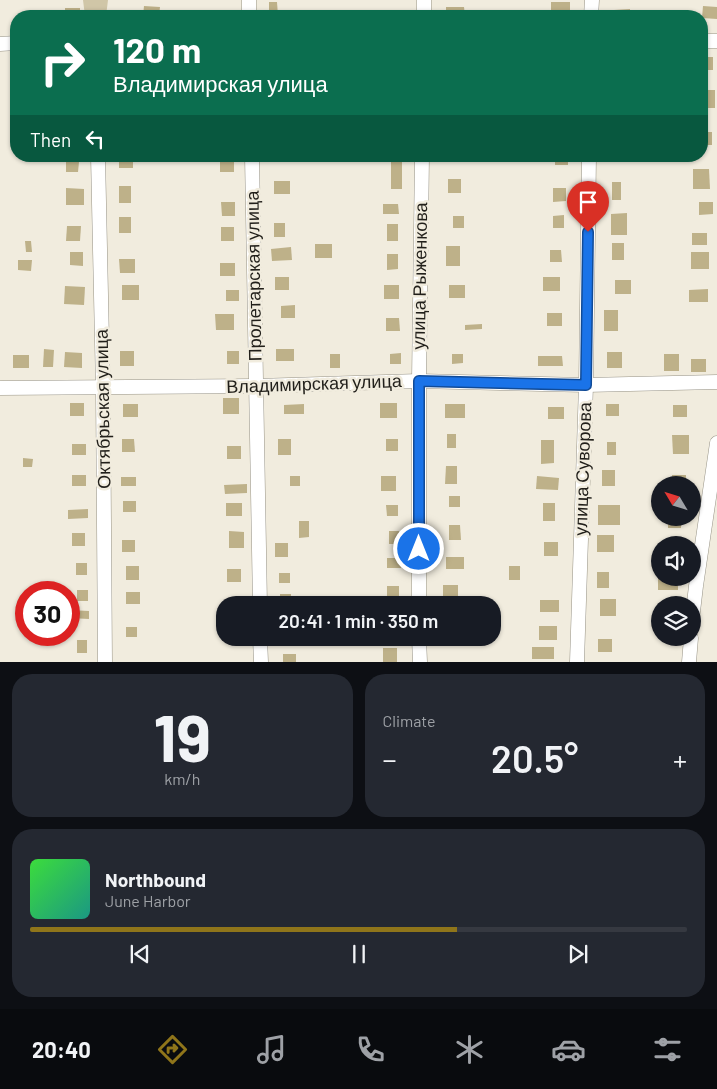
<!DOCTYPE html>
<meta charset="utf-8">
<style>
:root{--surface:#171b24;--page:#242831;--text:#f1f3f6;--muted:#9ea1a6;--line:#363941;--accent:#8f751a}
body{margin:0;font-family:Barlow,sans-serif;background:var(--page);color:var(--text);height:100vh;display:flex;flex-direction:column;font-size:19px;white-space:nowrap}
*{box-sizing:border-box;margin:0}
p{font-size:16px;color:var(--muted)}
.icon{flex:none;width:28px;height:28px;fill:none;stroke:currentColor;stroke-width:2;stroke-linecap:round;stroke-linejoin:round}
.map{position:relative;height:662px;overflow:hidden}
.panel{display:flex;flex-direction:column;gap:12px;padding:12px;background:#0d0f14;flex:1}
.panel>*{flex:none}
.guide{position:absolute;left:10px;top:10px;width:698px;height:152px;border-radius:20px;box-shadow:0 1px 4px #0004;background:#0b6e4f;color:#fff;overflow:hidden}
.needle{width:32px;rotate:308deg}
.tools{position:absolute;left:651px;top:476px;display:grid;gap:10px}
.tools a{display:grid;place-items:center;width:50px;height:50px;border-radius:50%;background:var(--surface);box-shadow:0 1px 4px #0004;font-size:25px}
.speed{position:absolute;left:15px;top:581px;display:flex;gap:10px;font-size:25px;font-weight:700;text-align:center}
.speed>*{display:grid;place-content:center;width:65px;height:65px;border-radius:50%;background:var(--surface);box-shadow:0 1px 4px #0004;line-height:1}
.speed .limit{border:8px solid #d22;background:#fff;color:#111}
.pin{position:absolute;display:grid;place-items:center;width:42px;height:42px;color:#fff;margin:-51px -21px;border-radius:50% 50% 50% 0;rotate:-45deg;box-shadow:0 0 5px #0007}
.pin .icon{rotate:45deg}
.me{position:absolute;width:55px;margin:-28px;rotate:0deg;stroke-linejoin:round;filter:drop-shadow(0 0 4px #0008)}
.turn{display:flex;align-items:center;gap:18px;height:105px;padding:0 20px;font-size:22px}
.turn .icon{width:65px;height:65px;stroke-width:2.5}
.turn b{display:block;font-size:35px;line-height:42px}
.then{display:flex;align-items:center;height:48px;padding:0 20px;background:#0003;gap:10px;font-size:19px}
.big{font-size:38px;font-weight:600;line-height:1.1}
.panel .tile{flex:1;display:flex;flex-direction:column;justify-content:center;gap:8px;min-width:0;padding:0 18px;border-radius:20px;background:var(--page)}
.panel .dial{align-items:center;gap:0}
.dial b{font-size:65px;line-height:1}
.song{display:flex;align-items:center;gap:15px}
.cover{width:60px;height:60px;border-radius:8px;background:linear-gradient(135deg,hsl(120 70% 55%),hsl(170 70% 35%))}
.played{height:5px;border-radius:2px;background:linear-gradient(90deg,var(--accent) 65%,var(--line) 65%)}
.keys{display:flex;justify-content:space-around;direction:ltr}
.heat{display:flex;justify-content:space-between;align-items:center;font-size:28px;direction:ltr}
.panel .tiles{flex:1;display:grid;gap:12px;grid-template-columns:1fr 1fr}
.tile:last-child{grid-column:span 2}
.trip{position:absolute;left:216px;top:596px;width:285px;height:50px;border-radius:20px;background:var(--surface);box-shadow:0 1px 4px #0004;font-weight:600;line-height:50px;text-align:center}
.tabs{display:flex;height:80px;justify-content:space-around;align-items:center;background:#090b0e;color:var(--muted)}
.tabs .icon{width:35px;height:35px}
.tabs .current{color:var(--accent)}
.tabs b{font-size:22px;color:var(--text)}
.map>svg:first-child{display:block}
</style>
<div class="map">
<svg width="717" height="662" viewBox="0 0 717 662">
<rect width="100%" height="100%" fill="#f1ecde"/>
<!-- green -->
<polygon fill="#d0c6a7" points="83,0 108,0 106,16 85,16"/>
<!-- building -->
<g fill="#beb189">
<polygon points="269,2 277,2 278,16 269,16"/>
<rect x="551" y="2" width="19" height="14"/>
<polygon points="144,6 160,7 159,16 143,16"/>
<polygon points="703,6 717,7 717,19 702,18"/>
<polygon points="446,7 464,7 465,16 446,16"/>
<rect x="65" y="8" width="15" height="8"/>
<polygon points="630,9 630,16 615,16 614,10"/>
<rect x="394" y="10" width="11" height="6"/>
<rect x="703" y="57" width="10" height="13"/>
<rect x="701" y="90" width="14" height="18"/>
<rect x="701" y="132" width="11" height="13"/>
<rect x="119" y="156" width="14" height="12"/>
<rect x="555" y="156" width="13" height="9"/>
<rect x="220" y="159" width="14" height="13"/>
<rect x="391" y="159" width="11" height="30"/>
<polygon points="66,162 79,162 78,172 66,172"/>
<polygon points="693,169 709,169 710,189 693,189"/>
<rect x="448" y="179" width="13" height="14"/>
<rect x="274" y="181" width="16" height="13"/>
<rect x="612" y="182" width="9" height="18"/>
<rect x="119" y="186" width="12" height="17"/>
<polygon points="66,188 84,189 84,205 66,205"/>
<polygon points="553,188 566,188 566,201 553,202"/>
<polygon points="221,202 235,202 235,216 222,216"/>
<polygon points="699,202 713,202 713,214 699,215"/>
<polygon points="383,204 398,204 399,214 383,214"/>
<polygon points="627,213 627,235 611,235 611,214"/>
<polygon points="564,215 564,228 553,228 553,216"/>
<rect x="453" y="216" width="11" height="12"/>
<rect x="119" y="217" width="12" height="16"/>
<rect x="274" y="223" width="11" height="14"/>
<rect x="387" y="224" width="11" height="17"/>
<polygon points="67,226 81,226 80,241 66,241"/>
<rect x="221" y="227" width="13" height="14"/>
<rect x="692" y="233" width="15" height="12"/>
<polygon points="25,241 31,241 32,252 26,252"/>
<rect x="612" y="243" width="12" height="17"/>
<rect x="315" y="244" width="17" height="14"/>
<rect x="446" y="246" width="14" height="20"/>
<polygon points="291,247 292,260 272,261 271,249"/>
<polygon points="550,250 561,250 562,262 550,262"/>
<polygon points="70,252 83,252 83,266 70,265"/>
<rect x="691" y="252" width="18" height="17"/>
<polygon points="387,254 398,254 398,269 387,270"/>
<polygon points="119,259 135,259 135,273 120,273"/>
<polygon points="18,260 32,260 31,271 18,270"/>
<rect x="220" y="263" width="15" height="13"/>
<rect x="275" y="277" width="14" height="13"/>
<rect x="543" y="277" width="17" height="14"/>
<rect x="615" y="280" width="16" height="14"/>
<rect x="122" y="285" width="17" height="15"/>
<rect x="384" y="285" width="15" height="14"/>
<rect x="449" y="285" width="16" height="13"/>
<polygon points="65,286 85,287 84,305 64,304"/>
<polygon points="708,289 708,302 689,302 689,290"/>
<rect x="226" y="290" width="13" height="11"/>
<polygon points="295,305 295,318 281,318 281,306"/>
<rect x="604" y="310" width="14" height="21"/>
<rect x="547" y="313" width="15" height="13"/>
<polygon points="215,314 234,314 234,330 216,330"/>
<polygon points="386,318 399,318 400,331 386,331"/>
<polygon points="482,324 482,329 465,330 465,325"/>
<polygon points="44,349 54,350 53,367 43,367"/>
<rect x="276" y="349" width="18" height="12"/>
<rect x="120" y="351" width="14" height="15"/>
<rect x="227" y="351" width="12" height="13"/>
<polygon points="65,352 82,353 82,368 64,367"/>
<rect x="607" y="352" width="15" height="16"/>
<polygon points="401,353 401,364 390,364 390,354"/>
<rect x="330" y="354" width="10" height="14"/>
<polygon points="452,354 463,354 463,363 452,364"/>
<rect x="664" y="354" width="15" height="17"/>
<rect x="13" y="355" width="16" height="13"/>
<polygon points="538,356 562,356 563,366 538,366"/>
<rect x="691" y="359" width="15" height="13"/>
<rect x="223" y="398" width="16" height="16"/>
<rect x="70" y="403" width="14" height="13"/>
<rect x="380" y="403" width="17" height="15"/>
<rect x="123" y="404" width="15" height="13"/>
<polygon points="304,404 304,414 284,414 284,405"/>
<rect x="445" y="404" width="20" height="14"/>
<rect x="606" y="404" width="13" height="12"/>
<rect x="673" y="405" width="14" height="12"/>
<rect x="548" y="407" width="16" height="12"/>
<rect x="447" y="434" width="9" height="14"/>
<polygon points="672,435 689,435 689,454 673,454"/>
<polygon points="122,439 134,439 135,452 122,452"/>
<rect x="278" y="439" width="13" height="16"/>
<rect x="386" y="439" width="12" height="12"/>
<polygon points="541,440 554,440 554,463 541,464"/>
<rect x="607" y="442" width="9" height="13"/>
<rect x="72" y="444" width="14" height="11"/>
<rect x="227" y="446" width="14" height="13"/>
<polygon points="23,458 33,459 32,467 23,467"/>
<polygon points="446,466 457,466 457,484 445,484"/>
<rect x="602" y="470" width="13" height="16"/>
<rect x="72" y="475" width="14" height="11"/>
<rect x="672" y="475" width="14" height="10"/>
<rect x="290" y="476" width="10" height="10"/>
<rect x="381" y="476" width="15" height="15"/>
<polygon points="537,476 559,478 558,490 536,489"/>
<rect x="121" y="477" width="15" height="9"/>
<polygon points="247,484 247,493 225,494 224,485"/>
<rect x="449" y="496" width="11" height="11"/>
<rect x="123" y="501" width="13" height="11"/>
<rect x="226" y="503" width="16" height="13"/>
<rect x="543" y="503" width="12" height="18"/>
<polygon points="386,505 398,505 398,516 387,516"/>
<rect x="598" y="505" width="22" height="20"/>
<polygon points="88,509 88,518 68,519 68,510"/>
<rect x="668" y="518" width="13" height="10"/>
<polygon points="299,521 309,521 309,537 299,538"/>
<polygon points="449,525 460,525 461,540 449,540"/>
<polygon points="229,531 244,532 244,548 229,548"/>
<rect x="389" y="531" width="10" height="13"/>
<rect x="72" y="533" width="13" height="13"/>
<rect x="597" y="535" width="17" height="17"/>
<rect x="668" y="538" width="15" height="7"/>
<rect x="122" y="540" width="13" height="12"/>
<rect x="544" y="542" width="14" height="14"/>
<rect x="275" y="543" width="13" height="14"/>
<rect x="446" y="557" width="18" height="12"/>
<rect x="387" y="558" width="14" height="10"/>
<rect x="76" y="563" width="11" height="12"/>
<rect x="126" y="566" width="13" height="14"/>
<rect x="509" y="566" width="11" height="14"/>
<rect x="227" y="569" width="14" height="13"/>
<rect x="597" y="572" width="12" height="16"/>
<rect x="279" y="573" width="11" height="10"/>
<polygon points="658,574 660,574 660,578 678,578 678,590 658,590"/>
<rect x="443" y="585" width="15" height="18"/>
<rect x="387" y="586" width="12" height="13"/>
<rect x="77" y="590" width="11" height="11"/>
<rect x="126" y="592" width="14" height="12"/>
<rect x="280" y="594" width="11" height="11"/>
<rect x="231" y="597" width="12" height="8"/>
<rect x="600" y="599" width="16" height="17"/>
<rect x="540" y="600" width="19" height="12"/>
<polygon points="69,610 89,611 89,619 69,618"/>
<rect x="539" y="626" width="18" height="14"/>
<rect x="126" y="627" width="11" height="10"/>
<rect x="229" y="638" width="13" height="6"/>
<rect x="598" y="639" width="14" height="13"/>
<rect x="77" y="640" width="10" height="13"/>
<rect x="532" y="647" width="22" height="12"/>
<rect x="383" y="648" width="14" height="14"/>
<rect x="283" y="654" width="13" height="8"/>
</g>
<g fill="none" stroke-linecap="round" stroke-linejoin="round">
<!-- minor casing -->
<g stroke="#979386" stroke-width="15">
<g id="minor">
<polyline points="249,16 249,0"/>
<polyline points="424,16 424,0"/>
<polyline points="591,16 592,0"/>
<polyline points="701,41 717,41"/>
<polyline points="0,44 16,43"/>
<polyline points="98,156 103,388 105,662"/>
<polyline points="252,156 260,605"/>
<polyline points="0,388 257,386 419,381 586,385 717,382"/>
<polyline points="419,605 419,381 422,156"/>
<polyline points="692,620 696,586 717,443"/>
<polyline points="260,638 261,662"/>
<polyline points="419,638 420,662"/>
<polyline points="577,662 586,385 589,156"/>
<polyline points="689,662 691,638"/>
</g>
</g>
<!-- minor -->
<use href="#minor" stroke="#fff" stroke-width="14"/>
</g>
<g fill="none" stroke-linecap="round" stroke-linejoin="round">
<!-- route casing -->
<g stroke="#114b97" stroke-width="12">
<polyline id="route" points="419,549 419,381 586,385 588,232"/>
</g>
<!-- route -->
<use href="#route" stroke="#1a73e8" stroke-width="9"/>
</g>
<g text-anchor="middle" stroke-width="5" stroke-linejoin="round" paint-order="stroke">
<!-- street labels -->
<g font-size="18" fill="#211f1a" stroke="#f1ecde">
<text transform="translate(254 276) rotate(-91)" y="6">Пролетарская улица</text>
<text transform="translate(420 276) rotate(-89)" y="6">улица Рыженкова</text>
<text transform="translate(314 384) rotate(-2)" y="6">Владимирская улица</text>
<text transform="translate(103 409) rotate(-91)" y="6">Октябрьская улица</text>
<text transform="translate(583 469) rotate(-88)" y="6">улица Суворова</text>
</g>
</g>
</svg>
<div class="tools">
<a><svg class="needle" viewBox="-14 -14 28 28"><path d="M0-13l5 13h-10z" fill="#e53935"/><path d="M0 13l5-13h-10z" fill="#9ea1a6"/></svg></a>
<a><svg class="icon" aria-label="sound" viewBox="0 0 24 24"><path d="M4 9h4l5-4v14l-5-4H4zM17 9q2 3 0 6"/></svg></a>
<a><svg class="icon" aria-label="layers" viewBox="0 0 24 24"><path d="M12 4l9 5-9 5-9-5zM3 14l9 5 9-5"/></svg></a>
</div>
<div class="speed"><div class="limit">30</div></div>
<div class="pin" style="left:588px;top:232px;background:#d93025"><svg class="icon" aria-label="arrive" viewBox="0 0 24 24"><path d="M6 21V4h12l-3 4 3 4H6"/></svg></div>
<svg class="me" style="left:419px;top:549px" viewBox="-20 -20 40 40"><circle r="17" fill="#1a73e8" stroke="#fff" stroke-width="3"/><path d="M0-11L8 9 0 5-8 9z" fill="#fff"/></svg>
<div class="trip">20:41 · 1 min · 350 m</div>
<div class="guide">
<div class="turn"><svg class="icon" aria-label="right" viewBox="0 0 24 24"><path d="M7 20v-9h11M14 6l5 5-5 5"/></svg><div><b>120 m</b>Владимирская улица</div></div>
<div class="then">Then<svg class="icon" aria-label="left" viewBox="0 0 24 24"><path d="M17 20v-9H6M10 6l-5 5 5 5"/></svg></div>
</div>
</div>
<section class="panel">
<div class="tiles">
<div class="tile dial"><b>19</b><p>km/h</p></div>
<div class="tile"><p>Climate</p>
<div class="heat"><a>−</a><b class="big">20.5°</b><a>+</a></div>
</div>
<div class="tile">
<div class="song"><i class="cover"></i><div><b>Northbound</b><p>June Harbor</p></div></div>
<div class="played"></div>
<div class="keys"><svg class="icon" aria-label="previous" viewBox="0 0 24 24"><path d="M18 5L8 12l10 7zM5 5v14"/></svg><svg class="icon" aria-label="pause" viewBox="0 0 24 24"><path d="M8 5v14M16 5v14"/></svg><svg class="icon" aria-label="next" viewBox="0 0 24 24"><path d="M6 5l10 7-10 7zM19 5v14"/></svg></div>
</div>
</div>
</section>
<nav class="tabs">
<b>20:40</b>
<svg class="icon current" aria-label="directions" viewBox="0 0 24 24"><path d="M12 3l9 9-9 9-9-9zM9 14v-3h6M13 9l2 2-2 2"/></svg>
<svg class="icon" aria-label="music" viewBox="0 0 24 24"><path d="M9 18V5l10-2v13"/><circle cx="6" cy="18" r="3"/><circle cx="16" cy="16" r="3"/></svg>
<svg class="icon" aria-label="phone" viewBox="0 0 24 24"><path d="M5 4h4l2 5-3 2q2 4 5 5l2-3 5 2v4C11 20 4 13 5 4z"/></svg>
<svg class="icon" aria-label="climate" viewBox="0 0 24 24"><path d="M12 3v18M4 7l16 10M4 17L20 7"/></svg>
<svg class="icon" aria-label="car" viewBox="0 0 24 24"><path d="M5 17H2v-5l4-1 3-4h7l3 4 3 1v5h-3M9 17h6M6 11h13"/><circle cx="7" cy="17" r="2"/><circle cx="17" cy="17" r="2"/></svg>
<svg class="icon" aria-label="filters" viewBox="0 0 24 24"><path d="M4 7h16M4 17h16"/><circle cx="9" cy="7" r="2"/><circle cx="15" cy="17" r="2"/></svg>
</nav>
